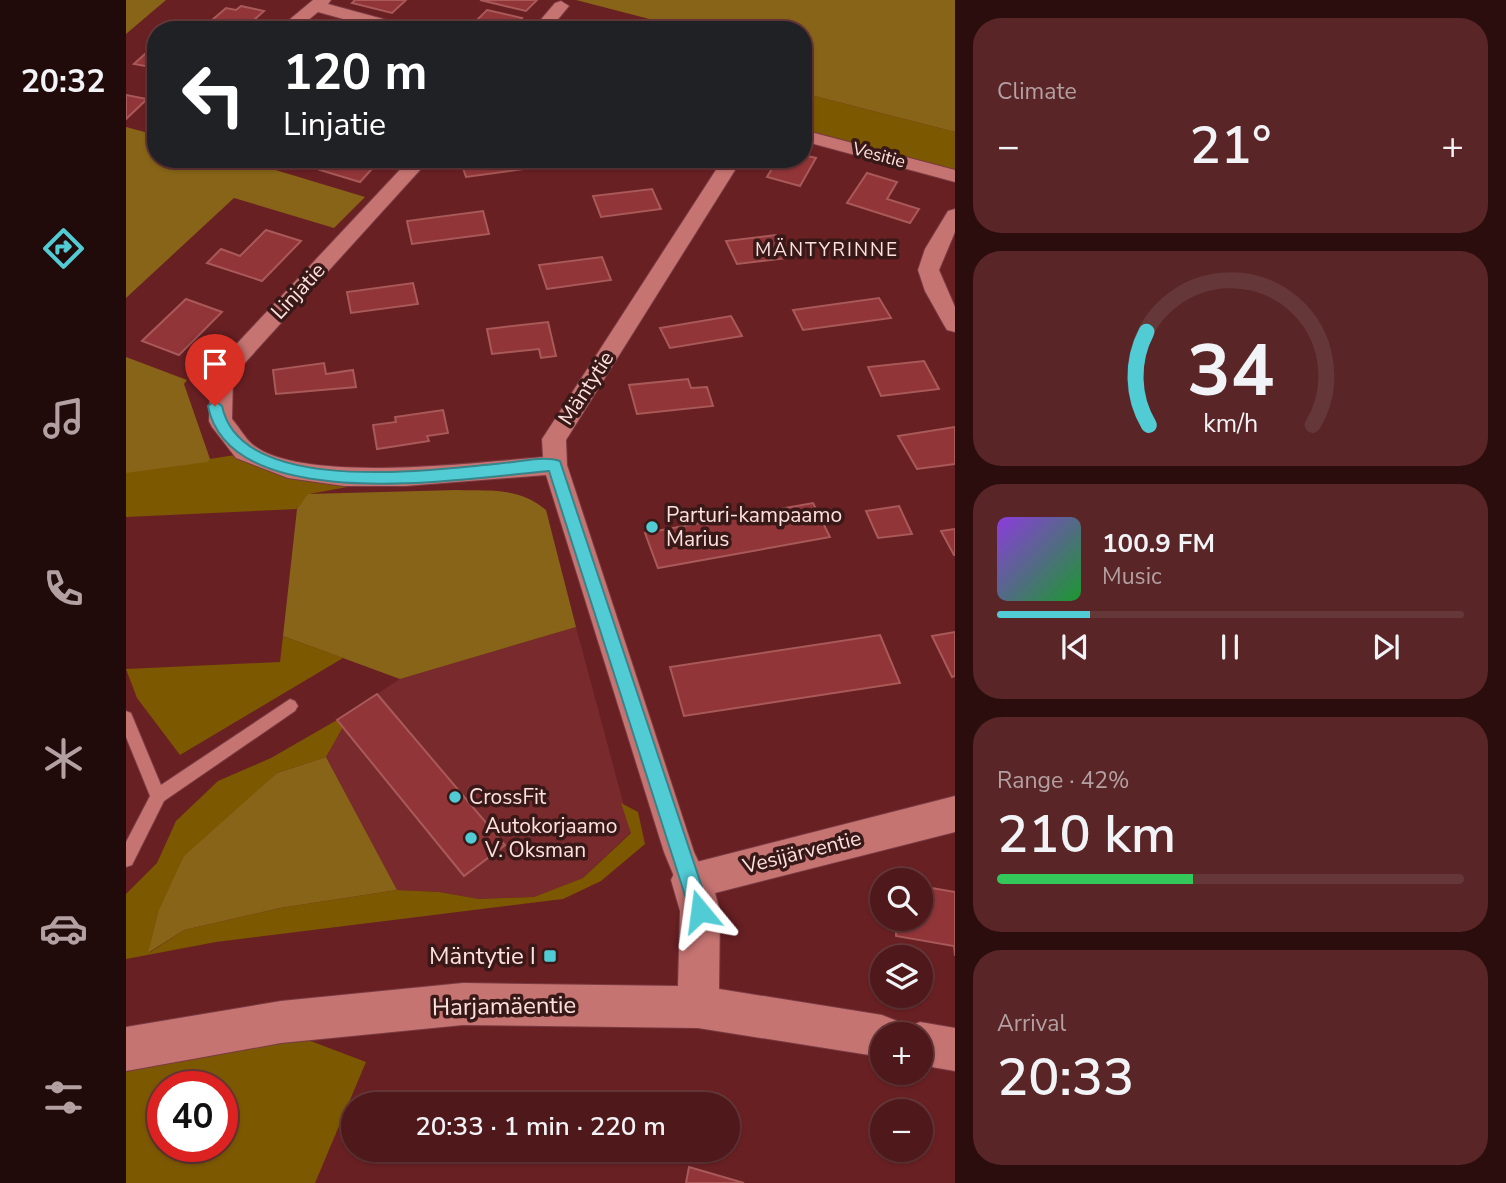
<!DOCTYPE html>
<meta charset="utf-8">
<style>
:root{--surface:#4f181a;--page:#592527;--text:#f1f3f6;--muted:#b3a0a2;--line:#663739;--accent:#51ccd5}
body{margin:0;font-family:"Nunito Sans",sans-serif;background:var(--page);color:var(--text);height:100vh;display:flex;flex-direction:column;font-size:26px;white-space:nowrap}
*{box-sizing:border-box;margin:0}
p{font-size:23px;color:var(--muted)}
.icon{flex:none;width:38px;height:38px;fill:none;stroke:currentColor;stroke-width:2;stroke-linecap:round;stroke-linejoin:round}
.map{position:relative;flex:1;overflow:hidden}
.drawer{display:flex;flex-direction:column;gap:18px;padding:18px;background:#2b0d0e;width:551px}
.drawer>*{flex:none}
.top-card{position:absolute;left:21px;top:21px;width:665px;height:147px;border-radius:28px;box-shadow:0 2px 5px #0004,0 0 0 2px var(--line);background:#202124;color:#fff;overflow:hidden}
.fabs{position:absolute;left:744px;top:868px;display:grid;gap:14px}
.fabs a{display:grid;place-items:center;width:63px;height:63px;border-radius:50%;background:var(--surface);box-shadow:0 2px 5px #0004,0 0 0 2px var(--line);font-size:35px}
.speed{position:absolute;left:21px;top:1071px;display:flex;gap:14px;font-size:35px;font-weight:700;text-align:center}
.speed>*{display:grid;place-content:center;width:91px;height:91px;border-radius:50%;background:var(--surface);box-shadow:0 2px 5px #0004,0 0 0 2px var(--line);line-height:1}
.speed .limit{border:10px solid #d22;background:#fff;color:#111}
.pin{position:absolute;display:grid;place-items:center;width:60px;height:60px;color:#fff;margin:-72px -30px;border-radius:50% 50% 50% 0;rotate:-45deg;box-shadow:0 0 7px #0007}
.pin .icon{rotate:45deg}
.me{position:absolute;width:77px;margin:-38px;rotate:344deg;stroke-linejoin:round;filter:drop-shadow(0 0 5px #0008)}
.turn{display:flex;align-items:center;gap:24px;height:147px;padding:0 21px;font-size:32px}
.turn .icon{width:91px;height:91px;stroke-width:2.5}
.turn b{display:block;font-size:49px;line-height:60px}
.big{font-size:52px;font-weight:600;line-height:1.1}
.drawer .card{flex:1;display:flex;flex-direction:column;justify-content:center;gap:10px;min-width:0;padding:0 24px;border-radius:28px;background:var(--page)}
.drawer .dial{align-items:center;gap:0}
.dial svg{height:182px;overflow:visible;fill:none;stroke:var(--line);stroke-width:7;stroke-linecap:round;text-anchor:middle}
.dial text{fill:var(--text);stroke:none}
.song{display:flex;align-items:center;gap:21px}
.cover{width:84px;height:84px;border-radius:10px;background:linear-gradient(135deg,hsl(270 70% 55%),hsl(130 70% 35%))}
.played{height:7px;border-radius:4px;background:linear-gradient(90deg,var(--accent) 20%,var(--line) 20%)}
.keys{display:flex;justify-content:space-around;direction:ltr}
.heat{display:flex;justify-content:space-between;align-items:center;font-size:38px;direction:ltr}
.charge{height:10px;border-radius:5px;background:linear-gradient(90deg,#34c759 42%,var(--line) 0)}
.trip{position:absolute;left:215px;top:1092px;width:399px;height:70px;border-radius:35px;background:var(--surface);box-shadow:0 2px 5px #0004,0 0 0 2px var(--line);font-weight:600;line-height:70px;text-align:center}
main{display:flex;flex:1;min-height:0}
.dock{display:flex;flex-direction:column;width:126px;justify-content:space-around;align-items:center;background:#200a0a;color:var(--muted)}
.dock .icon{width:49px;height:49px}
.dock .active{color:var(--accent)}
.dock b{font-size:32px;color:var(--text)}
.map>svg:first-child{display:block}
</style>
<main>
<nav class="dock">
<b>20:32</b>
<svg class="icon active" aria-label="directions" viewBox="0 0 24 24"><path d="M12 3l9 9-9 9-9-9zM9 14v-3h6M13 9l2 2-2 2"/></svg>
<svg class="icon" aria-label="music" viewBox="0 0 24 24"><path d="M9 18V5l10-2v13"/><circle cx="6" cy="18" r="3"/><circle cx="16" cy="16" r="3"/></svg>
<svg class="icon" aria-label="phone" viewBox="0 0 24 24"><path d="M5 4h4l2 5-3 2q2 4 5 5l2-3 5 2v4C11 20 4 13 5 4z"/></svg>
<svg class="icon" aria-label="climate" viewBox="0 0 24 24"><path d="M12 3v18M4 7l16 10M4 17L20 7"/></svg>
<svg class="icon" aria-label="car" viewBox="0 0 24 24"><path d="M5 17H2v-5l4-1 3-4h7l3 4 3 1v5h-3M9 17h6M6 11h13"/><circle cx="7" cy="17" r="2"/><circle cx="17" cy="17" r="2"/></svg>
<svg class="icon" aria-label="filters" viewBox="0 0 24 24"><path d="M4 7h16M4 17h16"/><circle cx="9" cy="7" r="2"/><circle cx="15" cy="17" r="2"/></svg>
</nav>
<div class="map">
<svg width="829" height="1183" viewBox="0 0 829 1183">
<rect width="100%" height="100%" fill="#692023"/>
<!-- built -->
<polygon fill="#792a2d" points="450,627 505,832 457,878 408,897 353,899 313,892 271,890 200,757 217,727 211,720 274,679"/>
<!-- green -->
<g fill="#7c5800" fill-rule="evenodd">
<polygon points="677,93 829,132 829,176 677,135"/>
<polygon points="122,453 163,471 271,478 183,494 171,509 0,517 0,472"/>
<polygon points="157,636 217,658 54,755 11,698 0,669 154,662"/>
<polygon points="211,720 217,727 200,757 151,773 108,814 23,953 58,930 154,908 271,890 313,892 353,899 408,897 457,878 505,833 495,803 512,812 519,844 475,881 437,899 90,942 0,959 0,894 31,863 50,821 92,781 145,758"/>
<path d="M153 1029 240 1062 189 1183H0V1056ZM37 1087H96V1146H37Z"/>
</g>
<!-- forest -->
<g fill="#876417">
<polygon points="0,0 40,0 0,34"/>
<polygon points="450,0 829,0 829,132 677,93 677,30 566,30"/>
<polygon points="0,127 30,135 30,159 113,159 239,197 208,228 108,198 0,298"/>
<polygon points="0,357 61,380 58,384 84,459 81,462 0,473"/>
<path d="M331 490C364 491 393 487 420 510L450 627 274 679 157 636 171 509 182 494Z"/>
<polygon points="200,757 271,890 154,908 58,930 22,953 33,910 58,856 151,773"/>
</g>
<!-- building -->
<g fill="#913538" stroke="#a85958" stroke-width="2">
<polygon points="229,0 280,0 266,13 226,3"/>
<polygon points="354,0 411,0 400,11"/>
<polygon points="115,6 138,11 120,27 81,29 88,23 85,21 100,8 110,10"/>
<polygon points="361,10 396,18 385,30 322,28 330,21 346,25"/>
<polygon points="30,44 30,68 8,64"/>
<polygon points="0,95 21,99 0,119"/>
<polygon points="677,155 690,158 674,186 641,177 652,159 677,159"/>
<polygon points="204,159 255,159 234,182 194,170"/>
<polygon points="353,159 394,159 398,169 340,177 335,162"/>
<polygon points="741,173 771,182 761,199 793,209 784,223 721,203"/>
<polygon points="526,189 535,209 475,217 467,196"/>
<polygon points="357,211 363,234 286,244 281,221"/>
<polygon points="140,230 175,241 136,281 81,263 95,249 114,256"/>
<polygon points="650,235 662,258 611,264 600,241"/>
<polygon points="476,257 485,280 421,289 413,265"/>
<polygon points="287,283 292,304 225,313 221,292"/>
<polygon points="753,298 765,318 677,330 667,310"/>
<polygon points="60,299 96,312 53,355 16,341"/>
<polygon points="605,316 616,336 544,348 534,328"/>
<polygon points="422,322 430,356 415,358 413,349 366,354 361,329"/>
<polygon points="798,361 813,389 755,396 742,367"/>
<polygon points="198,363 200,374 227,370 230,387 150,394 147,370"/>
<polygon points="562,379 565,388 581,387 587,406 511,414 503,385"/>
<polygon points="317,410 322,433 301,436 303,441 251,449 247,425 270,422 269,417"/>
<polygon points="829,427 829,464 791,469 772,436"/>
<polygon points="687,503 704,537 532,568 519,533"/>
<polygon points="773,506 786,534 752,538 740,511"/>
<polygon points="829,529 829,555 828,555 815,531"/>
<polygon points="829,632 829,676 826,677 806,636"/>
<polygon points="754,635 774,683 558,716 544,667"/>
<polygon points="251,694 379,845 338,876 211,720"/>
<polygon points="794,886 829,892 829,956 828,946 770,936 770,919 794,919"/>
<polygon points="563,1167 618,1183 560,1183"/>
</g>
<g fill="none" stroke-linecap="round" stroke-linejoin="round">
<!-- service casing -->
<g stroke="#793b42" stroke-width="2">
<polygon id="service" points="164,699 169,701 172,706 169,711 38,801 6,865 0,867 0,842 24,796 0,737 0,711 5,713 35,785"/>
</g>
<!-- minor casing -->
<g stroke="#793b42" stroke-width="2">
<g id="minor">
<polygon points="187,0 205,0 202,4 283,26 285,30 257,30 192,12 170,30 151,30"/>
<polygon points="435,1 443,6 423,30 406,30 429,3"/>
<polygon points="677,130 829,170 829,182 677,141"/>
<path d="M284 159H304L107 376 106 419C113 427 119 438 126 444 174 485 354 462 417 457L416 439 420 433 597 159H616L440 440 441 465 568 852 581 880 576 891 565 895 554 891 538 852 420 475 279 486H218L162 478 110 458 86 427 83 421 85 374 88 368Z"/>
<polygon points="829,209 829,232 813,270 829,307 829,332 821,330 818,325 799,291 792,270 799,249 822,211"/>
</g>
</g>
<!-- tertiary casing -->
<g stroke="#793b42" stroke-width="2">
<polygon id="tertiary" points="829,796 829,832 589,893 594,911 593,989 756,1015 771,1021 776,1034 779,1028 794,1022 829,1028 829,1071 794,1065 794,1034 756,1034 756,1057 572,1028 337,1025 155,1043 0,1071 0,1027 155,1001 337,983 552,986 554,911 545,880 551,867"/>
</g>
<!-- service -->
<use href="#service" fill="#c67472" fill-rule="evenodd"/>
<!-- minor -->
<use href="#minor" fill="#c67472" fill-rule="evenodd"/>
<!-- tertiary -->
<use href="#tertiary" fill="#c67472" fill-rule="evenodd"/>
</g>
<!-- route -->
<path fill="#51ccd5" stroke="#35858a" stroke-width="2" d="M89 401 96 406C115 496 302 470 369 464 388 463 416 455 434 461L584 911 581 918 574 921 567 918 564 911 423 471C341 478 104 518 82 406Z"/>
<!-- markers -->
<g fill="#51ccd5" stroke="#391918" stroke-width="2.5">
<circle cx="526" cy="527" r="7"/>
<circle cx="329" cy="797" r="7"/>
<circle cx="345" cy="838" r="7"/>
<rect x="417" y="949" width="14" height="14" rx="3.5"/>
</g>
<g text-anchor="middle" stroke-width="7" stroke-linejoin="round" paint-order="stroke">
<!-- far-street labels -->
<g font-size="18" fill="#fde1df" stroke="#391918">
<text transform="translate(753 155) rotate(15)" y="6">Vesitie</text>
</g>
<!-- far-neighbourhood labels -->
<g font-size="19" letter-spacing="2" fill="#fde1df" stroke="#391918">
<text x="701" y="256">MÄNTYRINNE</text>
</g>
<!-- street labels -->
<g font-size="21" fill="#fde1df" stroke="#391918">
<text transform="translate(172 291) rotate(-47)" y="7">Linjatie</text>
<text transform="translate(460 388) rotate(-57)" y="7">Mäntytie</text>
<text transform="translate(676 852) rotate(-14)" y="7">Vesijärventie</text>
</g>
<!-- poi labels -->
<g font-size="21" fill="#fde1df" stroke="#391918" text-anchor="start">
<text x="540" y="522">Parturi-kampaamo<tspan x="540" dy="24">Marius</tspan></text>
<text x="343" y="804">CrossFit</text>
<text x="359" y="833">Autokorjaamo<tspan x="359" dy="24">V. Oksman</tspan></text>
</g>
<!-- near-poi labels -->
<g font-size="24" fill="#fde1df" stroke="#391918" text-anchor="end">
<text x="410" y="964">Mäntytie I</text>
</g>
<!-- near-street labels -->
<g font-size="24" fill="#fde1df" stroke="#391918">
<text transform="translate(378 1006) rotate(-1)" y="8">Harjamäentie</text>
</g>
</g>
</svg>
<div class="fabs">
<a><svg class="icon" aria-label="search" viewBox="0 0 24 24"><circle cx="10" cy="10" r="6"/><path d="M15 15l6 6"/></svg></a>
<a><svg class="icon" aria-label="layers" viewBox="0 0 24 24"><path d="M12 4l9 5-9 5-9-5zM3 14l9 5 9-5"/></svg></a>
<a>+</a>
<a>−</a>
</div>
<div class="speed"><div class="limit">40</div></div>
<div class="pin" style="left:89px;top:406px;background:#d93025"><svg class="icon" aria-label="arrive" viewBox="0 0 24 24"><path d="M6 21V4h12l-3 4 3 4H6"/></svg></div>
<svg class="me" style="left:574px;top:911px" viewBox="-20 -20 40 40"><path d="M0-17L14 15 0 8-14 15z" fill="#51ccd5" stroke="#fff" stroke-width="4"/></svg>
<div class="trip">20:33 · 1 min · 220 m</div>
<div class="top-card">
<div class="turn"><svg class="icon" aria-label="left" viewBox="0 0 24 24"><path d="M17 20v-9H6M10 6l-5 5 5 5"/></svg><div><b>120 m</b>Linjatie</div></div>
</div>
</div>
<section class="drawer">
<div class="card"><p>Climate</p>
<div class="heat"><a>−</a><b class="big">21°</b><a>+</a></div>
</div>
<div class="card dial"><svg viewBox="0 0 100 80">
<path d="M14 69A42 42 0 1 1 86 69"/>
<path d="M14 69A42 42 0 0 1 13 28" stroke="#51ccd5"/>
<text x="50" y="56" font-size="32" font-weight="700">34</text>
<text x="50" y="72" font-size="11">km/h</text>
</svg></div>
<div class="card">
<div class="song"><i class="cover"></i><div><b>100.9 FM</b><p>Music</p></div></div>
<div class="played"></div>
<div class="keys"><svg class="icon" aria-label="previous" viewBox="0 0 24 24"><path d="M18 5L8 12l10 7zM5 5v14"/></svg><svg class="icon" aria-label="pause" viewBox="0 0 24 24"><path d="M8 5v14M16 5v14"/></svg><svg class="icon" aria-label="next" viewBox="0 0 24 24"><path d="M6 5l10 7-10 7zM19 5v14"/></svg></div>
</div>
<div class="card"><p>Range · 42%</p><b class="big">210 km</b><div class="charge"></div></div>
<div class="card"><p>Arrival</p><b class="big">20:33</b></div>
</section>
</main>
